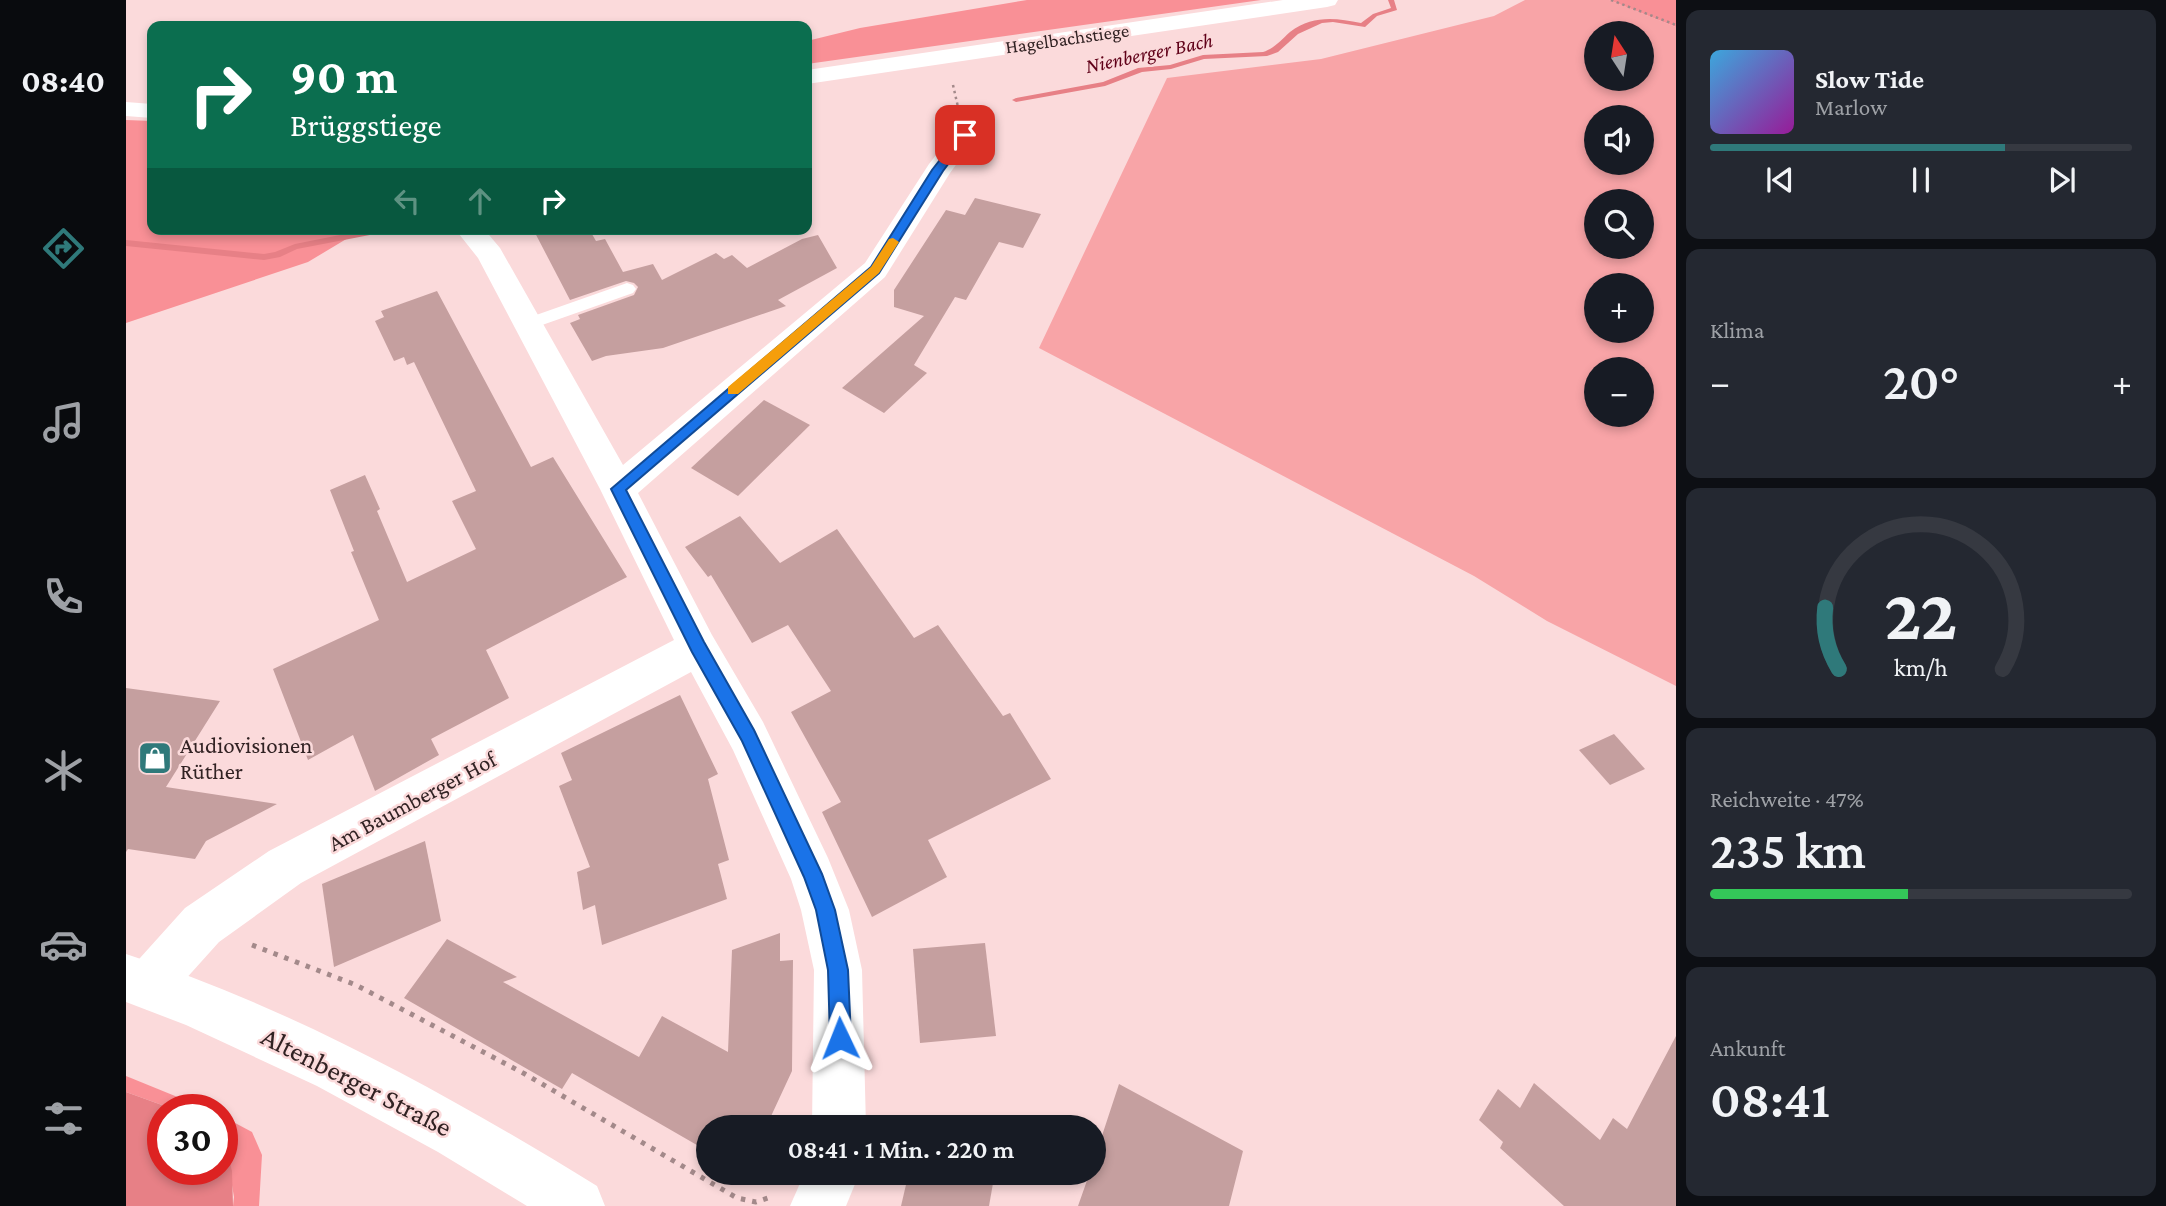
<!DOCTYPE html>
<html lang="de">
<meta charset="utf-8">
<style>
:root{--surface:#171b24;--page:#242831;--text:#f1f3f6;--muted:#9ea1a6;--line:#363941;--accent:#2f797a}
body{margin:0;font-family:"Crimson Pro",serif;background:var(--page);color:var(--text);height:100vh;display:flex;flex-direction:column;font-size:26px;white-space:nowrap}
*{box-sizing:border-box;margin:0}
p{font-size:23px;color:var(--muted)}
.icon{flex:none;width:38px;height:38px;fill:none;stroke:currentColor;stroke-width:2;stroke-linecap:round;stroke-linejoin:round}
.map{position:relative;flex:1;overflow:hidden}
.side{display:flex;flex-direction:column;gap:10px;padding:10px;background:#0d0f14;width:490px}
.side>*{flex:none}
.top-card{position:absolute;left:21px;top:21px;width:665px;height:214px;border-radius:14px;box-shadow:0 4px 10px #0003;background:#0b6e4f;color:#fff;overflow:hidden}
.needle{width:46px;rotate:348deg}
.controls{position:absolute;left:1458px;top:21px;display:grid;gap:14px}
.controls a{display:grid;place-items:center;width:70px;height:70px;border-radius:50%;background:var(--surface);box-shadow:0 4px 10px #0003;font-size:35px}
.speed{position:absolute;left:21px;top:1094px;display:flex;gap:14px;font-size:35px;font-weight:700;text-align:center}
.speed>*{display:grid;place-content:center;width:91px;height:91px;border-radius:50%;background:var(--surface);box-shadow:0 4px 10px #0003;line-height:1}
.speed .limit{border:10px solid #d22;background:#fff;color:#111}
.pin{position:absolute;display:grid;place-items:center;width:60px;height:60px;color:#fff;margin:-30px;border-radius:14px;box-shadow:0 4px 10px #0006}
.me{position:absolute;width:77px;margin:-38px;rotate:358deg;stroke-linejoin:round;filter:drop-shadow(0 0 5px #0008)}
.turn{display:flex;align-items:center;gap:24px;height:147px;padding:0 28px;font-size:32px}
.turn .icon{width:91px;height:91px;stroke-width:2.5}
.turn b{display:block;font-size:49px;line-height:60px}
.lanes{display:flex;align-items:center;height:66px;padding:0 28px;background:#0003;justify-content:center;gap:35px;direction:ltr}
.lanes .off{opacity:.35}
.big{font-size:52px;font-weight:600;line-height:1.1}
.side .widget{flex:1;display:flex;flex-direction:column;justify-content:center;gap:10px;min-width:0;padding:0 24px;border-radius:14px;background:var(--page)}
.side .dial{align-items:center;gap:0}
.dial svg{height:182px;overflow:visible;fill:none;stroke:var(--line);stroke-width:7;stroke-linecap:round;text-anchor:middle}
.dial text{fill:var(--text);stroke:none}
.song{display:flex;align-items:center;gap:21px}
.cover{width:84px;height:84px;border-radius:10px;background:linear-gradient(135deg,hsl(200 70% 55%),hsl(300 70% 35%))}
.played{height:7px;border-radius:4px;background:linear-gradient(90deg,var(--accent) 70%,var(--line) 70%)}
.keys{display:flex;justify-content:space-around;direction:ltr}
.heat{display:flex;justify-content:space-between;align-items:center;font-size:38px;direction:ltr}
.charge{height:10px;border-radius:5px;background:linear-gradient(90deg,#34c759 47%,var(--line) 0)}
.trip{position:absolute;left:570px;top:1115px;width:410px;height:70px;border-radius:35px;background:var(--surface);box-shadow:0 4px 10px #0003;font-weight:600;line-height:70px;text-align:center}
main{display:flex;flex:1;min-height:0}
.dock{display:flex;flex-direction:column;width:126px;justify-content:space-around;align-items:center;background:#090b0e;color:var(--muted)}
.dock .icon{width:49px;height:49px}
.dock .active{color:var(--accent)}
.dock b{font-size:32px;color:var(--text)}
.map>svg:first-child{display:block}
</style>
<main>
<nav class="dock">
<b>08:40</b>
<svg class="icon active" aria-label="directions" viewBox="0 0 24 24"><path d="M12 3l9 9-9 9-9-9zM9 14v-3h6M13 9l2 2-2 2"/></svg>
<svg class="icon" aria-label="music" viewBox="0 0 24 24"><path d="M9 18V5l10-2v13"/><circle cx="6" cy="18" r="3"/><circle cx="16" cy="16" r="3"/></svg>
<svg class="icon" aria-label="phone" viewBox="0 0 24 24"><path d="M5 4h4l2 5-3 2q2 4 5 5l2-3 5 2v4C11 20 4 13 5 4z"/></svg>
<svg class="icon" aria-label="climate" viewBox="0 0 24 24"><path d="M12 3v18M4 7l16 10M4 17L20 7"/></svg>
<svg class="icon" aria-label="car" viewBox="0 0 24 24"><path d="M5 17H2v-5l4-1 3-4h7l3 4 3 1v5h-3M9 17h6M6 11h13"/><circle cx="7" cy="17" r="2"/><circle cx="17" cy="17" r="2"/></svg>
<svg class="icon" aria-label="filters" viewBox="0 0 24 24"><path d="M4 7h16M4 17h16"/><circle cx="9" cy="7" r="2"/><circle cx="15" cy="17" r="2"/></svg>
</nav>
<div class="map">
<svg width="1550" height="1206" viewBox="0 0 1550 1206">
<rect width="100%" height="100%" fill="#fbdadb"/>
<!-- green -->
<path fill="#f8a4a7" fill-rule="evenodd" d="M1399 0H1483L1550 27V686L1421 621 1348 576 913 348 1041 78 1195 59 1368 16ZM1470 33H1516V79H1470ZM1470 117H1516V163H1470ZM1470 201H1516V247H1470ZM1470 285H1516V331H1470ZM1470 369H1516V415H1470Z"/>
<!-- forest -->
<g fill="#f99096">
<polygon points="901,0 1135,0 681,64 681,41 734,28"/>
<polygon points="1483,0 1550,0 1550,27"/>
<polygon points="0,120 26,121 26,229 237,229 182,262 0,323"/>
<polygon points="0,1076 81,1109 47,1109 0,1092"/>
<polygon points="96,1116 126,1132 136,1155 133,1206 107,1206 108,1197 99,1144 96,1141"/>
</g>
<!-- water -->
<polygon fill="#e78086" points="0,1092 47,1109 37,1110 37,1169 96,1169 96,1141 99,1144 106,1171 107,1206 0,1206"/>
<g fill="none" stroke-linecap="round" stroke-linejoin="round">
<!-- stream -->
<g fill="#e78086" fill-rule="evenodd">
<path d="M1262 0H1268L1271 10 1251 16 1239 27 1207 22 1196 23 1172 34 1152 52 1141 56 1078 59 1045 69 1016 72 979 86 890 102 886 100 890 98 977 82 1012 68 1044 65 1077 55 1137 52C1149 48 1155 40 1164 32 1187 15 1209 18 1235 23L1247 14 1265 8Z"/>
<polygon points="244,229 253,231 249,234 171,249 154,257 138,260 0,246 0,240 138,254 149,252 169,244"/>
</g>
</g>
<!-- building -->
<g fill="#c59f9f">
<polygon points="849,198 915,214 897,248 873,242 840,300 829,297 788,365 801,373 758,413 716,388 798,316 768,307 768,290 820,210 839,215"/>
<polygon points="407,229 463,229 470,241 479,239 497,272 527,264 536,280 590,253 598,259 606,255 621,268 676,239 692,235 711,268 652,300 660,306 537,348 480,356 466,361 444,323 454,319 452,315 508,295 512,287 508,283 500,281 444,300"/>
<polygon points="311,291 405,467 427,457 501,577 360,650 383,698 305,739 313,755 249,791 227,735 182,760 147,669 253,620 225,552 228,551 204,490 239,475 254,509 251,511 281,582 350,549 326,501 350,491 288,362 281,365 278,357 268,361 249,321 258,317 255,311"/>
<polygon points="638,400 684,425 612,496 565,468"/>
<polygon points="614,516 654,563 711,529 788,638 812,625 877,716 884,713 925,779 802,840 821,877 746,917 696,812 715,802 665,712 705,691 662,625 626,643 585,575 582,577 559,547"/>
<polygon points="0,688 94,701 40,787 151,804 80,841 69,859 2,849 0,852"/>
<polygon points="554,695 592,774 582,779 603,860 592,864 601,899 476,945 469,905 457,910 451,872 464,867 433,786 446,780 435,753"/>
<polygon points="1488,734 1519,769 1484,785 1453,750"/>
<polygon points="299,841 315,921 208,967 196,884"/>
<polygon points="654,933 654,961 667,960 666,1071 640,1127 583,1127 583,1152 446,1073 436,1089 278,998 321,939 391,977 377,982 513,1057 536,1016 602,1052 606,950"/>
<polygon points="859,943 870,1036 794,1043 787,949"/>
<polygon points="1550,1036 1550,1206 1438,1206 1374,1148 1377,1142 1353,1120 1372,1089 1394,1108 1408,1083 1474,1140 1487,1118 1501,1129"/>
<polygon points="993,1084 1117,1151 1103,1206 952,1206 964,1172 968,1172 968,1160"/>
<polygon points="783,1172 869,1172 863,1206 775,1206"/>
</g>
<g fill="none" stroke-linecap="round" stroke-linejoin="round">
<!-- path-far1 -->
<g stroke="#a3898a" stroke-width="2.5" stroke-dasharray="2.5 3.5" stroke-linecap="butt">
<polyline points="1485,0 1550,25"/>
<polyline points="827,85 832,107"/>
</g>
<!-- path -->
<polyline stroke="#a3898a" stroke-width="5" stroke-dasharray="4.5 7" stroke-linecap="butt" points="126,945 230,985 399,1074 611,1198 630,1202 645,1197"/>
<!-- lane -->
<polygon fill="#fff" fill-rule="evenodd" points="501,283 507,285 510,289 507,293 402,330 396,328 393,324 396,320"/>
<!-- street -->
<g fill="#fff" fill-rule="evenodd">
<polygon points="1157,0 1212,0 1209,5 1201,7 681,84 681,70"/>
<polygon points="0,102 26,104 26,118 0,116"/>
<path d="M839 127 848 130 852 135 824 173 759 277 512 493 586 635 637 722 702 858 723 910 736 970 740 1127H686L688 970 675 910 665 879 607 750 565 672 175 883 93 942 39 1002 22 1010 5 1002C0 989 0 981 5 968L59 908 143 851 548 640 474 489 352 258 329 229H358L374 248 497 465 739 263 803 164 830 130Z"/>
<polygon points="679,1172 734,1172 720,1206 664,1206"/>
</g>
<!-- secondary -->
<path fill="#fff" fill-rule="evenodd" d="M0 954C164 1007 325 1096 471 1186L479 1206H401L312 1152 191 1086 60 1025 0 1002Z"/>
</g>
<!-- route -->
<polygon fill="#1a73e8" stroke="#114b97" stroke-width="2" points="835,133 844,135 817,171 753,273 500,490 578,642 628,730 696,874 709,910 722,970 725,1038 722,1045 714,1048 707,1045 704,1038 702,970 690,910 678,877 616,741 566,652 485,489 745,267 806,170"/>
<!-- slow -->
<polygon fill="#f59e0b" points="767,238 773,242 753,273 612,394 602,394 602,387 745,267 763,239"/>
<!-- icons -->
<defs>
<g id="shop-square" transform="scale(1.75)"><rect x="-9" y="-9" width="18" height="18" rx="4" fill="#2f797a" stroke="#fbdadb"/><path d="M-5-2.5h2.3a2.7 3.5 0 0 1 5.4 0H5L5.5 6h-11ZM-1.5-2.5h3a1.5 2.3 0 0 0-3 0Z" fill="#fff"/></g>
</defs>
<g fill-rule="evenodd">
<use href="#shop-square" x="29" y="758"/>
</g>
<g text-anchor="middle" stroke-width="5" stroke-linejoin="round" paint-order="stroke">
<!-- far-street labels -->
<g font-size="19" fill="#312223" stroke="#fbdadb">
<text transform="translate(941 38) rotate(-8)" y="7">Hagelbachstiege</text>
</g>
<!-- far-water labels -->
<g font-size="21" font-style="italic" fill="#600018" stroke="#fbdadb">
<text transform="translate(1023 53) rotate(-12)" y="7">Nienberger Bach</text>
</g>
<!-- poi labels -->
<g font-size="23" fill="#312223" stroke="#fbdadb" text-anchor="start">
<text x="54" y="753">Audiovisionen<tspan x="54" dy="26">Rüther</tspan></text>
</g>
<!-- street labels -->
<g font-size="23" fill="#312223" stroke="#fbdadb">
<text transform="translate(286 801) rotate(-28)" y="8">Am Baumberger Hof</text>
</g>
<!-- near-street labels -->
<g font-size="28" fill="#312223" stroke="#fbdadb">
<text transform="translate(231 1081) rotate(27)" y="10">Altenberger Straße</text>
</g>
</g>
</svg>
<div class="controls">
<a><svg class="needle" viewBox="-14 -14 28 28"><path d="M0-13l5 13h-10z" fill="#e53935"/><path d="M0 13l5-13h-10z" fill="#9ea1a6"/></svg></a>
<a><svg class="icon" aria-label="sound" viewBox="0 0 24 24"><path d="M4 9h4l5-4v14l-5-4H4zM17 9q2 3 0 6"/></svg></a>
<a><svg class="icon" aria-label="search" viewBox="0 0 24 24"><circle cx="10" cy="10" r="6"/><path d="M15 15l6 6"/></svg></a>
<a>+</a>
<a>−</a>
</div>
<div class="speed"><div class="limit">30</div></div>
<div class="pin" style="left:839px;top:135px;background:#d93025"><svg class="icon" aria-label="arrive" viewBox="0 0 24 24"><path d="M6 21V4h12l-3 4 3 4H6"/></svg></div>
<svg class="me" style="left:714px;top:1038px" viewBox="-20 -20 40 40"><path d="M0-17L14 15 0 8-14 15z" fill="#1a73e8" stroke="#fff" stroke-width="4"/></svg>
<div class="trip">08:41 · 1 Min. · 220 m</div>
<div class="top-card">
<div class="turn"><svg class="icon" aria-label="right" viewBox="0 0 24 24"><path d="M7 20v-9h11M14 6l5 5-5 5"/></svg><div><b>90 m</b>Brüggstiege</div></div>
<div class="lanes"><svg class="icon off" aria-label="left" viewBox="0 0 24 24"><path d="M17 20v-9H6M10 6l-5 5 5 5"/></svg><svg class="icon off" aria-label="ahead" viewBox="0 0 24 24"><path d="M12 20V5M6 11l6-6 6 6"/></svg><svg class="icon" aria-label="right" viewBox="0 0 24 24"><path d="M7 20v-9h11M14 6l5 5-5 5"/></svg></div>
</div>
</div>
<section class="side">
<div class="widget">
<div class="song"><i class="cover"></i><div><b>Slow Tide</b><p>Marlow</p></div></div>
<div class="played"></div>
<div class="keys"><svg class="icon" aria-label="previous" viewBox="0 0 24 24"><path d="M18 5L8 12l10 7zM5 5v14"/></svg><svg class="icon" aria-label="pause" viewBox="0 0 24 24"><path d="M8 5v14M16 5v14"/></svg><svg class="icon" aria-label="next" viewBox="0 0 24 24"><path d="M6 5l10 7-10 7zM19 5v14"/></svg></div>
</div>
<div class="widget"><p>Klima</p>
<div class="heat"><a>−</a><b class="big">20°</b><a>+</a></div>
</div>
<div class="widget dial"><svg viewBox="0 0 100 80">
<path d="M14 69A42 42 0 1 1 86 69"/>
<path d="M14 69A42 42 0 0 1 8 42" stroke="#2f797a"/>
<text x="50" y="56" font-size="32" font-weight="700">22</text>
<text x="50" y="72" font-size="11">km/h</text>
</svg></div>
<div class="widget"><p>Reichweite · 47%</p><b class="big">235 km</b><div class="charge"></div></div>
<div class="widget"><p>Ankunft</p><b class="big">08:41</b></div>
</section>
</main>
